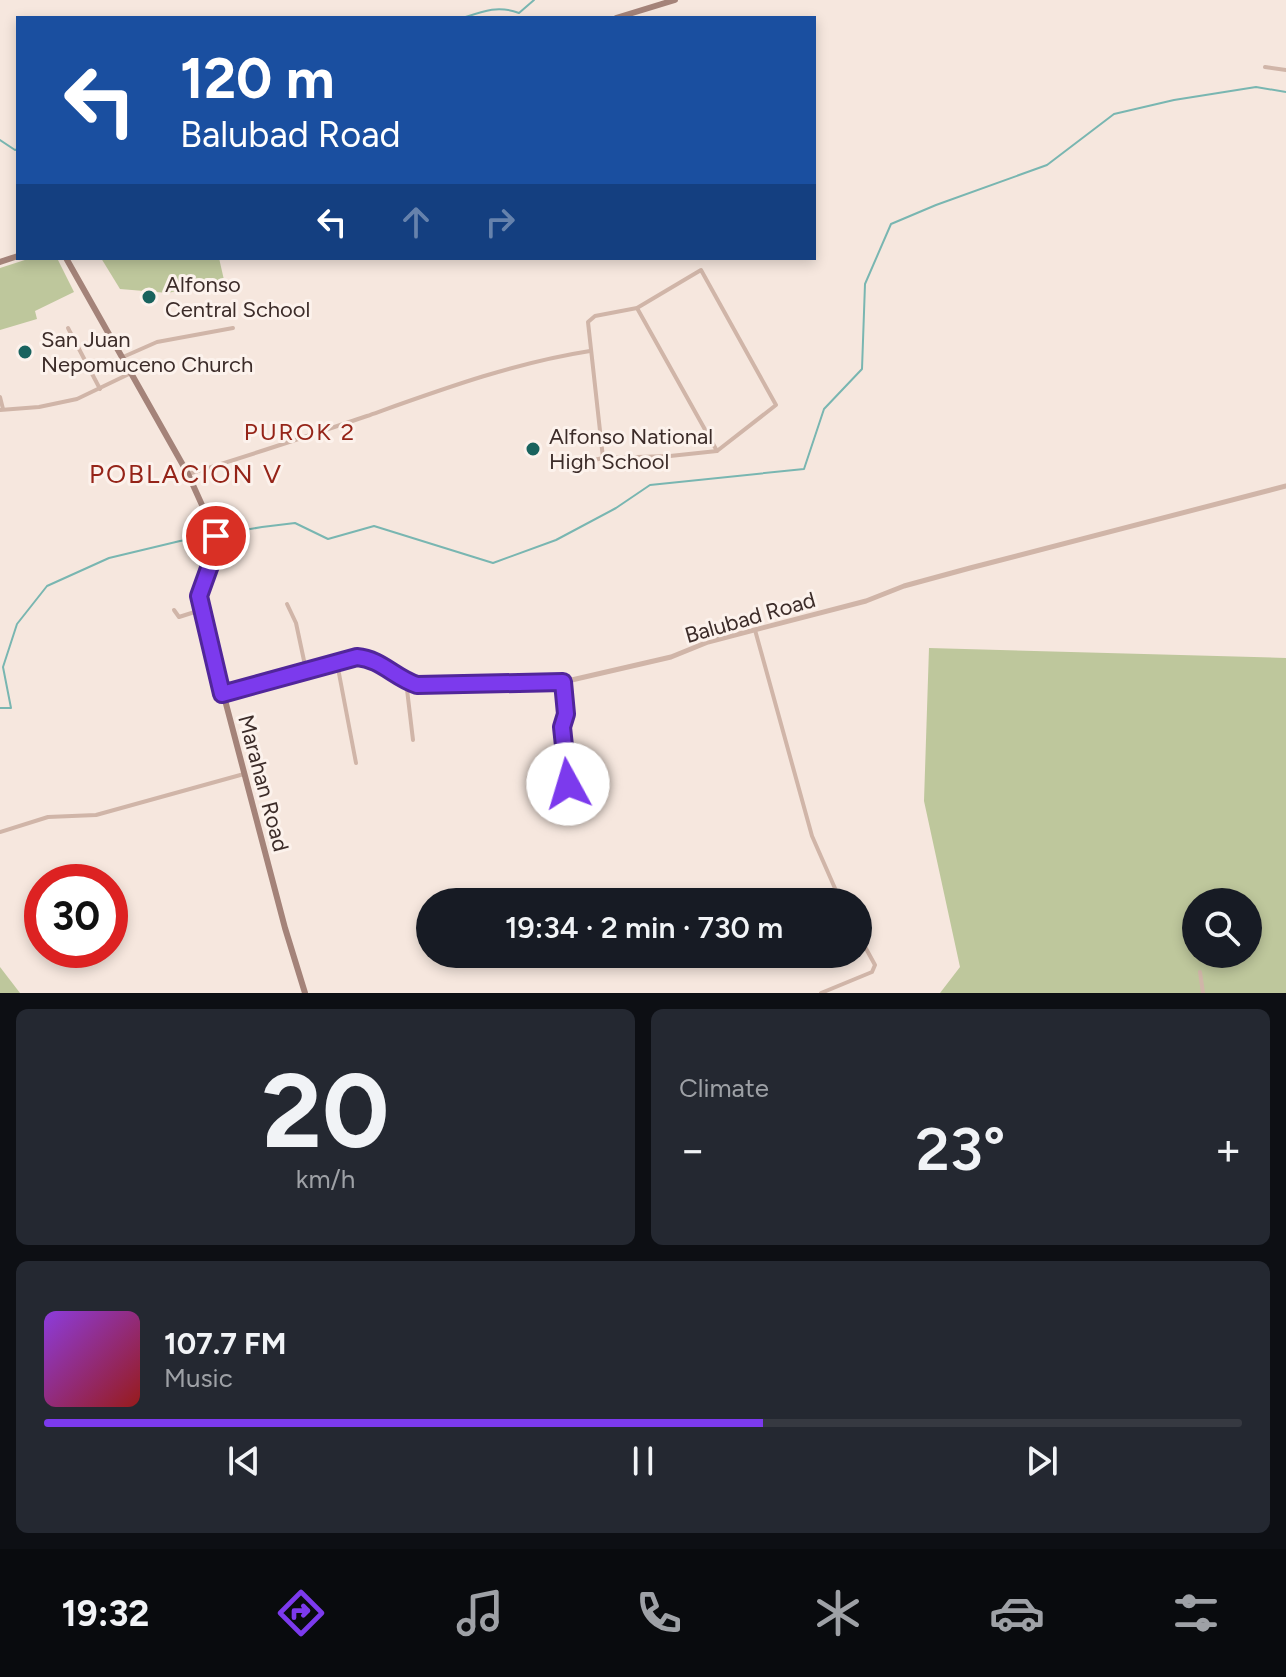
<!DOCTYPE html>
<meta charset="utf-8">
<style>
:root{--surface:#171b24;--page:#242831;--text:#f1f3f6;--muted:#9ea1a6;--line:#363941;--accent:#7c3aed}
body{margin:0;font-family:Figtree,sans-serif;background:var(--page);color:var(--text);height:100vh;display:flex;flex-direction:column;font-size:30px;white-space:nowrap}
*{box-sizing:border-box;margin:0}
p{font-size:26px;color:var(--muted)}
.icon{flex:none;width:44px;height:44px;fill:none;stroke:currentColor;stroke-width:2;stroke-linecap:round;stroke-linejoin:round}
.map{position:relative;height:993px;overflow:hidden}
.details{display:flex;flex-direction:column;gap:16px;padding:16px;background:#0d0f14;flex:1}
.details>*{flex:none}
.top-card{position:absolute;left:16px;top:16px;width:800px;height:244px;border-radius:0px;box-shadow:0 4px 12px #0003;background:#1a4fa0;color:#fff;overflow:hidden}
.controls{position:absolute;left:1182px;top:888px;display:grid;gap:16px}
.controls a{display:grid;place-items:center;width:80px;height:80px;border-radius:50%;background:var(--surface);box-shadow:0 4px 12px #0003;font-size:40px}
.speed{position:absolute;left:24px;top:864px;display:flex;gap:16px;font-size:40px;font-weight:700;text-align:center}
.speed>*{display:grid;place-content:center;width:104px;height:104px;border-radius:50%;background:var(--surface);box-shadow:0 4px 12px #0003;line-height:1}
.speed .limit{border:12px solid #d22;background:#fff;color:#111}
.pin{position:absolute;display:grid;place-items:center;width:68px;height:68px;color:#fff;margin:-34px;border:4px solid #fff;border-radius:50%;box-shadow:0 2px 8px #0007}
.me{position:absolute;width:88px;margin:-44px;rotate:354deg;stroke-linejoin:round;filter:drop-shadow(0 0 6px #0008)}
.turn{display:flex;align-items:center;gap:28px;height:168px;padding:0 32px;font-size:36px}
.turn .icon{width:104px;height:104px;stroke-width:2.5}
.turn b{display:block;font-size:56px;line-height:68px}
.lanes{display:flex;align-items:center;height:76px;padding:0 32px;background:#0003;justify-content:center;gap:40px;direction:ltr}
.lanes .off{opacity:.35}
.big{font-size:60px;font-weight:600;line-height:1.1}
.details .tile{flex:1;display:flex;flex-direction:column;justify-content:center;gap:12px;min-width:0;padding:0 28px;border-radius:12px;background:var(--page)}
.details .dial{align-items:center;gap:0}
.dial b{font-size:104px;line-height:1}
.song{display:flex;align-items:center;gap:24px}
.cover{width:96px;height:96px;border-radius:12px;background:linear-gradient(135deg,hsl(270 70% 55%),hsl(0 70% 35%))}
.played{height:8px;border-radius:4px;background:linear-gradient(90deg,var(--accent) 60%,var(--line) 60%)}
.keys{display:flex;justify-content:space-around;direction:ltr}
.heat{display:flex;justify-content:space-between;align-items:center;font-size:44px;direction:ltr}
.details .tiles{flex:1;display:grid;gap:16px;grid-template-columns:1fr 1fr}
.tile:last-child{grid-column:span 2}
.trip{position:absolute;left:416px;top:888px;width:456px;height:80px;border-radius:40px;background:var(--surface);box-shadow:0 4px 12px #0003;font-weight:600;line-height:80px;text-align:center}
.menu{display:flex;height:128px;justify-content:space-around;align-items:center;background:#090b0e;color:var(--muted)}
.menu .icon{width:56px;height:56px}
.menu .active{color:var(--accent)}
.menu b{font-size:36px;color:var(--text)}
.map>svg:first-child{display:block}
</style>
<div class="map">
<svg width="1286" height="993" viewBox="0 0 1286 993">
<rect width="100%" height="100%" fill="#f6e7de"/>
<!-- green -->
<g fill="#bec79c" fill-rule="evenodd">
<polygon points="31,258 57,258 74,292 35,311 37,319 0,330 0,268"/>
<polygon points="101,258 219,258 224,280 168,293 120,289"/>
<path d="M929 648 1286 658V993H940L960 967 924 801ZM1196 902H1248V954H1196Z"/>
<polygon points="0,967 20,993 0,993"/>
</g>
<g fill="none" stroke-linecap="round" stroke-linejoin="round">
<!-- stream -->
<g stroke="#79b6b1" stroke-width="2">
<path d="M463 18C483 11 498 5 519 13L534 0"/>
<polyline points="0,140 15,150 18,149"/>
<polyline points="0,708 11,708 3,667 17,624 47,586 109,558 180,541 262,527 295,523 328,539 374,526 493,563 556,540 616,508 650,485 804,469 824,409 862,369 865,284 891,224 936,205 1047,165 1114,114 1174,100 1256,87 1286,92"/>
</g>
<!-- minor -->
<g stroke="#d0b5a8" stroke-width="4">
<polyline points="1265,67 1286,70"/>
<polyline points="637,308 717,451"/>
<polyline points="68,328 100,389"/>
<polyline points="123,357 157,342 233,328"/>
<polyline points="0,397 3,409"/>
<polyline points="0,410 39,407 77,399 131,373"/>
<polyline points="571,465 603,458 670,456 717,451 776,405 701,270 637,308 595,316 588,322 603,458"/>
<path d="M188 474C248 456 308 436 367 416 440 390 513 363 590 351"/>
<polyline points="287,604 296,623 306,670"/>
<polyline points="174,610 179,617 201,610"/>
<polyline points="755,630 812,836 841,902"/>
<polyline points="337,663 356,763"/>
<polyline points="406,681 413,740"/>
<polyline points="563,682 566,714 562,727 568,784"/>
<polyline points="0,832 48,817 96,815 244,774"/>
<polyline points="1200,972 1203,993"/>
<polyline points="821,993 872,972 875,965 858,934"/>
</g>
<!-- tertiary -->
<path stroke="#d0b5a8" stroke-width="5" d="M223 694 357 657C381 659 395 678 417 685L563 682 671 657 708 642 866 601 904 586 970 568 1286 486"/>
<!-- secondary -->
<g stroke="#a48379" stroke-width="6">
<polyline points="616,18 675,0"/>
<path d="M66 258 188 474 216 536C221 559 198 581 200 605L285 928 305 993"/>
<polyline points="0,262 18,256"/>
</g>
</g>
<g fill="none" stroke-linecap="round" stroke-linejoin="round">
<!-- route casing -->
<g stroke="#51269a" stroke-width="20">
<path id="route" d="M216 536 217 546 199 596 222 694 357 657C381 659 395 678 417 685L563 682 566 714 562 727 568 784"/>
</g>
<!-- route -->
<use href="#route" stroke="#7c3aed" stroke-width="14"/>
</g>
<!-- markers -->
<g fill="#19635e" stroke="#fcf2ec" stroke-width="3">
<circle cx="149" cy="297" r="8"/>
<circle cx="25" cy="352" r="8"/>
<circle cx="533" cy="449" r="8"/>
</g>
<g text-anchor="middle" stroke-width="6" stroke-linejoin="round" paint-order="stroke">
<!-- poi labels -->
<g font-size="22" fill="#3c2c29" stroke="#fcf2ec" text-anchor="start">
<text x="165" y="292">Alfonso<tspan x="165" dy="25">Central School</tspan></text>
<text x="41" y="347">San Juan<tspan x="41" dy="25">Nepomuceno Church</tspan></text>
<text x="549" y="444">Alfonso National<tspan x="549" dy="25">High School</tspan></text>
</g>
<!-- street labels -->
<g font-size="22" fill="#3c2c29" stroke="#fcf2ec">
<text transform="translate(750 617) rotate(-16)" y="8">Balubad Road</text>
<text transform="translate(264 783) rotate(75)" y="8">Marahan Road</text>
</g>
<!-- neighbourhood labels -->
<g font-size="24" letter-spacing="2" fill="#952418" stroke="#fcf2ec">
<text x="300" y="440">PUROK 2</text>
</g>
<!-- quarter labels -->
<g font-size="26" letter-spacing="2" fill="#952418" stroke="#fcf2ec">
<text x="186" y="483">POBLACION V</text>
</g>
</g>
</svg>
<div class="controls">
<a><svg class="icon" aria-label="search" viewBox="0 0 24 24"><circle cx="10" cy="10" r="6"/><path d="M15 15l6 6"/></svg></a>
</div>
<div class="speed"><div class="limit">30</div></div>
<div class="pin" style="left:216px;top:536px;background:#d93025"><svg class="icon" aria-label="arrive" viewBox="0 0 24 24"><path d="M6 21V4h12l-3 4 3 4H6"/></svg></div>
<svg class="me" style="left:568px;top:784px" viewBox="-20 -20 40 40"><circle r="19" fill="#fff"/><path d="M0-13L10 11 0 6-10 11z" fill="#7c3aed"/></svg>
<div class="trip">19:34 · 2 min · 730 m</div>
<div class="top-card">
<div class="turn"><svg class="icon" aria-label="left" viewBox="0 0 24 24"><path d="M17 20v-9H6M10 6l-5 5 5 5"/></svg><div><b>120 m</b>Balubad Road</div></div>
<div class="lanes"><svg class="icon" aria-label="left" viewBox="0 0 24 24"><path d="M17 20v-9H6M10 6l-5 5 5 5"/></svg><svg class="icon off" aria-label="ahead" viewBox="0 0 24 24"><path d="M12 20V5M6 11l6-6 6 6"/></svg><svg class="icon off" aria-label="right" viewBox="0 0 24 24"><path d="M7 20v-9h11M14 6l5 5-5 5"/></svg></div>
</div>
</div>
<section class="details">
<div class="tiles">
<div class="tile dial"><b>20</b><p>km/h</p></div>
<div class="tile"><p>Climate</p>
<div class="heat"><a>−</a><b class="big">23°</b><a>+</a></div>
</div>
<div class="tile">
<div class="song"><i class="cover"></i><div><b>107.7 FM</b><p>Music</p></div></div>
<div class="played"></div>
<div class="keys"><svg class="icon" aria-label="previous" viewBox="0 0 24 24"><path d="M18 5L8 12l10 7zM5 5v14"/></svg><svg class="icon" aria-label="pause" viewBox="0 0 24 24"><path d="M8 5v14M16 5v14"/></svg><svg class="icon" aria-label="next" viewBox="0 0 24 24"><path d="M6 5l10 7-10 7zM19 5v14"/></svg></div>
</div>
</div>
</section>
<nav class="menu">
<b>19:32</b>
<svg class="icon active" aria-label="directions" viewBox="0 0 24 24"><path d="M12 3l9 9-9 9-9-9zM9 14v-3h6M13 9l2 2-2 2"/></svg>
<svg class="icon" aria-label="music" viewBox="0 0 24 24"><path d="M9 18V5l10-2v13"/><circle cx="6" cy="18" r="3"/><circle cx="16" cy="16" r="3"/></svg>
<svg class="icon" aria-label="phone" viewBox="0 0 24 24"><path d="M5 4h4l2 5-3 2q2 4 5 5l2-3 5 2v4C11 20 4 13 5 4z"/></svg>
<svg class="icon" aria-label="climate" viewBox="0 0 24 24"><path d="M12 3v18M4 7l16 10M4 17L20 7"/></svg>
<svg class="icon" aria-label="car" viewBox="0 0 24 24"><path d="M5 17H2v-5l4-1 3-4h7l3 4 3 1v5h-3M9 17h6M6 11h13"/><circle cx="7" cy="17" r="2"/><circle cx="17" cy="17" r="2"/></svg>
<svg class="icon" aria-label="filters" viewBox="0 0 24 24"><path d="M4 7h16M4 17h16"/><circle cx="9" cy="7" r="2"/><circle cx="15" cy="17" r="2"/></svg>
</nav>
